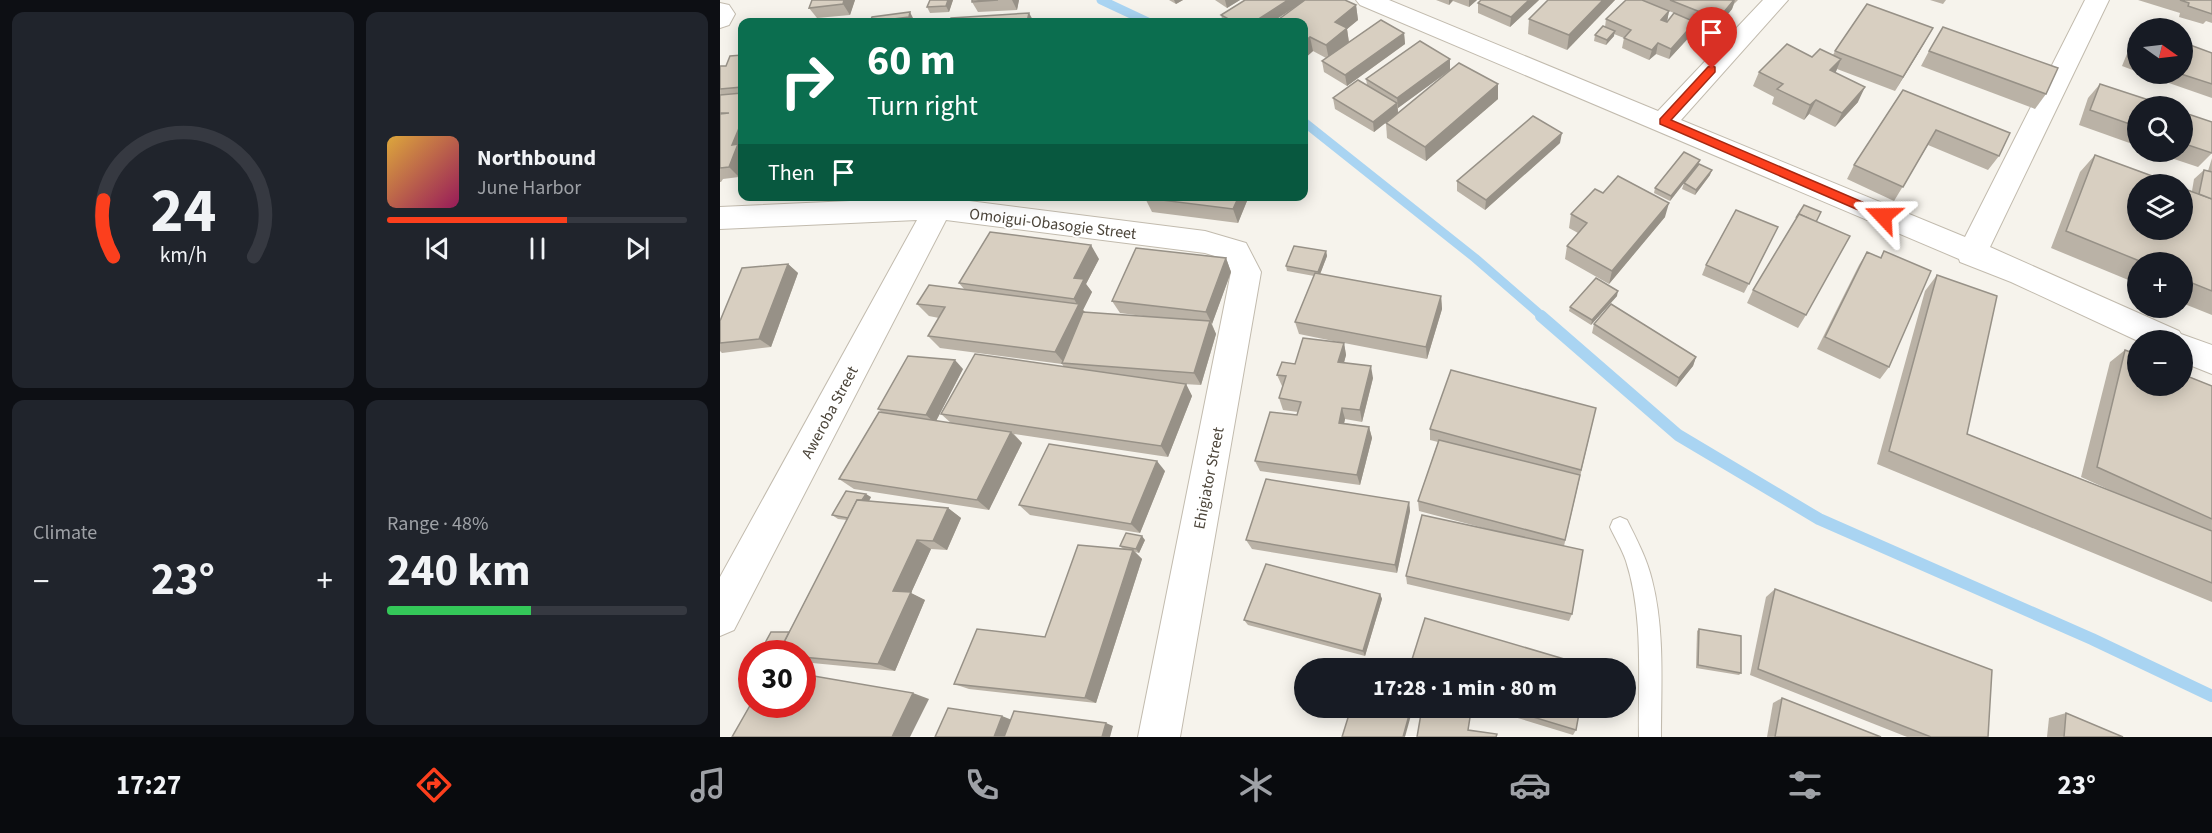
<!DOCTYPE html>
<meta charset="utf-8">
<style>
:root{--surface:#171b24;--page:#20242c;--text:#f1f3f6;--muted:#9ea1a6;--line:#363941;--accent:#fc3f1d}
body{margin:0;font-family:"Source Sans 3",sans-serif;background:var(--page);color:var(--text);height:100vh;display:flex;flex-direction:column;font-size:22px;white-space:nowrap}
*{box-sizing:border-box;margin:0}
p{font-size:20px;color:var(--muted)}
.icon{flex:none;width:33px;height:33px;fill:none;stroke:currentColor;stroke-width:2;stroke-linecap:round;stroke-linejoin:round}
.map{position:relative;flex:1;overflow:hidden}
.drawer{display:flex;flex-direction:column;gap:12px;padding:12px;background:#0d0f14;width:720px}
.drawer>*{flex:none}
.banner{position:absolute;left:18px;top:18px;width:570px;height:183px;border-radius:12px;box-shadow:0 3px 15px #0003;background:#0b6e4f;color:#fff;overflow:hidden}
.needle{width:39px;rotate:104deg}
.tools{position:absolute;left:1407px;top:18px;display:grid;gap:12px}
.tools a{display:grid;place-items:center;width:66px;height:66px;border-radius:50%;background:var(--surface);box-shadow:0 3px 15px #0003;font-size:30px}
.speed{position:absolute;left:18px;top:640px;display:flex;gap:12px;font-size:30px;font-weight:700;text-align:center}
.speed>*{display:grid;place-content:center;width:78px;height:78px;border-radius:50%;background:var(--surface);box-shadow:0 3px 15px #0003;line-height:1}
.speed .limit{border:9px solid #d22;background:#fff;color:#111}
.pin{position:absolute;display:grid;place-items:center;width:51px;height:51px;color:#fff;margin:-62px -26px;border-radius:50% 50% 50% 0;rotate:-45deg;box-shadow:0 0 6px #0007}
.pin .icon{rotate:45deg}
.me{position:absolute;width:66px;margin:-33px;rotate:293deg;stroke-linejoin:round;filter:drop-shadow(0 0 4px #0008)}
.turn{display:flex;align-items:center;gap:21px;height:126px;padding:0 30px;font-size:27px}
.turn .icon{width:78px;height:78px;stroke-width:2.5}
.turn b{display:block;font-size:42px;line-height:51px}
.then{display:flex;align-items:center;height:57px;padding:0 30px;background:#0003;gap:12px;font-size:22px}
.big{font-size:45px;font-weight:700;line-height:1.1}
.drawer .card{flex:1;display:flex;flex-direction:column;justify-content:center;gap:9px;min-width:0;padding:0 21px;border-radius:12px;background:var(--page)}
.drawer .dial{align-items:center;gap:0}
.dial svg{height:156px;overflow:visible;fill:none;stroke:var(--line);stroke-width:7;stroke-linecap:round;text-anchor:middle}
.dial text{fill:var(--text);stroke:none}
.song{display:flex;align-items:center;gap:18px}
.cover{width:72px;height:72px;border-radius:9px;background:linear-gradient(135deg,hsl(40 70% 55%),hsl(330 70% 35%))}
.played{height:6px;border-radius:3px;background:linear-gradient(90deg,var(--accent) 60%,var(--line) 60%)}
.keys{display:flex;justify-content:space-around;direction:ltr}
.heat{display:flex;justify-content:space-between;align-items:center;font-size:33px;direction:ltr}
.charge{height:9px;border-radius:4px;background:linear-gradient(90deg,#34c759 48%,var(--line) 0)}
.drawer .tiles{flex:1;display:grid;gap:12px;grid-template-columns:repeat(2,1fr)}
.trip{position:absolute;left:574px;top:658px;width:342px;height:60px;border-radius:30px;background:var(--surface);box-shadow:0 3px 15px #0003;font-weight:700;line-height:60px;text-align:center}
.menu{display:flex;height:96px;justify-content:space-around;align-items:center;background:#090b0e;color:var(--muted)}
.menu .icon{width:42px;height:42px}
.menu .active{color:var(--accent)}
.menu b{font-size:27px;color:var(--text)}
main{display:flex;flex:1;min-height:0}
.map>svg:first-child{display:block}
</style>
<main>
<section class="drawer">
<div class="tiles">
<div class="card dial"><svg viewBox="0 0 100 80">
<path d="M14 69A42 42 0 1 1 86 69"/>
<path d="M14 69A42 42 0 0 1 9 40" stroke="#fc3f1d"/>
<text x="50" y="56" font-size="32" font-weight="700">24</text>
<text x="50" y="72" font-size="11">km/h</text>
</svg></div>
<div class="card">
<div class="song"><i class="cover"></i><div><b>Northbound</b><p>June Harbor</p></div></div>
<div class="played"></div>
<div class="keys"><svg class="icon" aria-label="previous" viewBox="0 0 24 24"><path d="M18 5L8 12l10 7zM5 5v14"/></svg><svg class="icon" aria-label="pause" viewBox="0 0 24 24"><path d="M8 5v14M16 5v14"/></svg><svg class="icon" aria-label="next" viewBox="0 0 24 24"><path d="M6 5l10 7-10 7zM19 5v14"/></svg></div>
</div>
<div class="card"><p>Climate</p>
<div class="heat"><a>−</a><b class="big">23°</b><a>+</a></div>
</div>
<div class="card"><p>Range · 48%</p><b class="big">240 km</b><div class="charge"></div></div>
</div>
</section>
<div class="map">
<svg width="1492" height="737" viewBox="0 0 1492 737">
<rect width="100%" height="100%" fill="#f6f3ec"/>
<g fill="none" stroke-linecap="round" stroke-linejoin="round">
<!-- stream-far1 -->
<g stroke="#a9d4f2" stroke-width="9">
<polyline points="381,0 428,22"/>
<polyline points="584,122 755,258 823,317"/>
</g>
<!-- stream -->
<polyline stroke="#a9d4f2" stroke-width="12" points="821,316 958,435 1099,519 1372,639 1492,696"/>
<!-- service casing -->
<g stroke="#c2bbae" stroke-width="2">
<path id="service" d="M900 517 907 520C917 540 927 559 932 580 945 631 941 685 941 737H919C918 679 924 617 906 561 902 549 895 538 890 527L893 520Z"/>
</g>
<!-- minor casing -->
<g stroke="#c2bbae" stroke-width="2">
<g id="minor">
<polygon points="636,0 669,0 938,111 1043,0 1068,0 961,120 1245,237 1365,0 1389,0 1270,247 1459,331 1461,334 1492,345 1492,374 1462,362 1462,340 1418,341 1291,282 1240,262 1239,259 640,5"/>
<polygon points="0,3 9,5 15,14 9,25 0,28"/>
<polygon points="218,197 485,231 526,243 541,272 460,737 418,737 511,272 504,259 485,253 226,220 14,630 0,636 0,577 197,220 0,229 0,207"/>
</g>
</g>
<!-- service -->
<use href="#service" fill="#fff" fill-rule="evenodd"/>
<!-- minor -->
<use href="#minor" fill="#fff" fill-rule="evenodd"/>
</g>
<!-- wall -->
<g fill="#bab2a6">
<polygon points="92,0 135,0 130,15 97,18 89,8"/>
<polygon points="233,0 229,12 210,13 207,7"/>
<polygon points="252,0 299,0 297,10 258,12 252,2"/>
<polygon points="449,0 463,0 456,4"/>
<polygon points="495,0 520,0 507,8"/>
<polygon points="525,0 625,0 636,5 638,20 627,29 629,42 661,20 684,33 685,44 627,86 604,72 602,61 606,58 593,51 584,59 584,22 555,22 581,3 552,22 503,22 501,15"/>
<polygon points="716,0 757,0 749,7 733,1 729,5"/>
<polygon points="761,0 819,0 790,27 758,13 758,3"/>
<polygon points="828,0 895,0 847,50 808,34 809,19"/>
<polygon points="906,0 1018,0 1014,4 1012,9 995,30 949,11 947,21 973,33 949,59 936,54 929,60 902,48 904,38 894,34 894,36 886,45 874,41 875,35 885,27 886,19"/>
<polygon points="1210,0 1226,0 1223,4"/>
<polygon points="1418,0 1492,0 1492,23 1486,21 1483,24 1459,17 1460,13"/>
<polygon points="1418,34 1418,72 1402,66 1413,39"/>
<polygon points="1205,42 1175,91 1117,69 1115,73 1138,102 1115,127 1089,114 1084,120 1052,104 1054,97 1033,86 1039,72 1092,57 1113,55 1115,51"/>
<polygon points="1209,51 1326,94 1315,109 1201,66"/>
<polygon points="1492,53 1492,98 1423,74 1462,74"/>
<polygon points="22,55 22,168 19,177 3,179 1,182 0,182 0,66 6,66"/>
<polygon points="730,70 678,108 678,113 654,132 615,109 613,98 647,85 646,79"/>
<polygon points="778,84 778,99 706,161 667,138 666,123"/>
<polygon points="1380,84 1418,106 1418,146 1359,125 1368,98"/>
<polygon points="1183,90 1279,156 1268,170 1208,145 1174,201 1127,179 1134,165"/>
<polygon points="1462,112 1492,153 1478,167 1433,152 1462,152"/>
<polygon points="840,143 765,210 737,191 737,181"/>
<polygon points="1375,155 1472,191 1474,179 1484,170 1488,171 1492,158 1492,315 1462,303 1462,262 1418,262 1418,284 1331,248 1360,172"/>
<polygon points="980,160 978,165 950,201 934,193 935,188"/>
<polygon points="990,175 975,195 962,189 964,183"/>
<polygon points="883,193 945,217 889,284 845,259 847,246 858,233 849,228 851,214"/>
<polygon points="426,196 529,196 518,223 432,212 425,198"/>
<polygon points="1096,222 1086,315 1078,328 1027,303 1033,290"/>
<polygon points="1058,227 1024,293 982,275 986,265"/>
<polygon points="606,251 607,256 600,274 721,296 722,309 707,359 624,343 626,355 624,362 653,378 642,422 625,419 624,423 649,427 652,438 640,485 540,471 535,461 577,415 578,412 563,410 559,398 563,387 562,386 557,375 575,364 623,343 579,334 575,322 594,276 567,271 566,266"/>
<polygon points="1164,251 1169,367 1160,379 1097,349 1139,265 1147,252 1160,258"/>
<polygon points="506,258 511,272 492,324 496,334 481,385 463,384 466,384 472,396 448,457 294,434 302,443 269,510 134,489 119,479 162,413 158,409 243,369 216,421 231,423 221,414 344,367 342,364 220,348 208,336 219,318 209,316 197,304 244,289 239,283 379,259 366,284 372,292 363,310 365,312 431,317 400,313 392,301"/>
<polygon points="68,264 78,273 51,347 2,353 0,351 0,321"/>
<polygon points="1217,275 1247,434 1392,491 1361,477 1390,362 1405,350 1492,386 1492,602 1157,464 1205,291"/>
<polygon points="897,296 871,325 849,311 850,307"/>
<polygon points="874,324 976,357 973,366 956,387 872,333"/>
<polygon points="876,408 844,546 852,614 849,621 687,584 686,576 779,532 699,511 698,501 718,442 710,440 710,429"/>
<polygon points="445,471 420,533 310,515 299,505"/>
<polygon points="151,497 149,501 228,508 241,518 227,550 211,549 191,593 205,600 175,671 82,662 82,654 69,632 127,520 118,519 112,515"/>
<polygon points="689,502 690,511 677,573 532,549 526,540"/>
<polygon points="425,540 419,553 415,552 422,559 376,703 249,689 234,684 325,637 403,549 400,546"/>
<polygon points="1055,589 1268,737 1187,737 1030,675 1046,597"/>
<polygon points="660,594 662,599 645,656 528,625 524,620"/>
<polygon points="979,629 1021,673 1019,675 976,668 977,631"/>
<polygon points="1062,698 1161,737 1047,737 1053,703"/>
<polygon points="765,708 860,708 856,730 853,735"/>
<polygon points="1346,713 1403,737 1327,737 1329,718"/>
</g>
<!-- shaded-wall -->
<g fill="#979187">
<polygon points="124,0 135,0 130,15 123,4"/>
<polygon points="228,0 233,0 229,12 226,6"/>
<polygon points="292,0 299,0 297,10"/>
<polygon points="454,0 463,0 456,4"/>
<polygon points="505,0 520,0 507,8"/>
<polygon points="568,0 586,0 552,22 534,22"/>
<polygon points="729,0 733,0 729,5"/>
<polygon points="749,0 757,0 749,7"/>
<polygon points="809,0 819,0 790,27 791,17"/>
<polygon points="883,0 895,0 847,50 849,35"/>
<polygon points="1015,0 1012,9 995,30 998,19"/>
<polygon points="636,5 638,20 627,29 629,43 609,60 606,45 615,22"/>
<polygon points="949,11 947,22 941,20"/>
<polygon points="190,12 193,18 192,22 151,22"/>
<polygon points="309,13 314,22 307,22"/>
<polygon points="975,22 973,33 949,59 951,49"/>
<polygon points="1213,28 1205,42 1175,91 1183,77"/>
<polygon points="895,31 894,36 886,45 887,40"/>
<polygon points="684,33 685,44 627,86 625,75"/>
<polygon points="590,37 593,51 584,59 584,42"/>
<polygon points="938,43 936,54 929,60 932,50"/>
<polygon points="730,59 730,70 678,108 677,98"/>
<polygon points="1121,59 1115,74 1110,70"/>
<polygon points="778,84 778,99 706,161 705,147"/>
<polygon points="1145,87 1138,102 1115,127 1122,113"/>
<polygon points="1096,100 1089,114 1084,120 1090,105"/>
<polygon points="677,103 678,113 654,132 653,122"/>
<polygon points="22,121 22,168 19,177 9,167 12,145"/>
<polygon points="842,133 840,143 765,210 766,200"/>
<polygon points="980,160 978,165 950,201 951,196"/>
<polygon points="992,170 990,175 975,195 976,190"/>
<polygon points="519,196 529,196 518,223 513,209"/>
<polygon points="949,203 945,217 889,284 892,271"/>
<polygon points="371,245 379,259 366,284 372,292 363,310 368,316 345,364 335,352 358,306 354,299 354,278"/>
<polygon points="606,251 607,256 599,277 598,272"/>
<polygon points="506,258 511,272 492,324 486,312"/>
<polygon points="68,264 78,273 51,347 39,339"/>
<polygon points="898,291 897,296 871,325 872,320"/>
<polygon points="721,296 722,309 707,359 706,347"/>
<polygon points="490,321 496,334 481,385 474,373"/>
<polygon points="624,343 626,355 621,374 618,362"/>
<polygon points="976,357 973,366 956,387 959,378"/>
<polygon points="235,360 243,369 215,423 206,415"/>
<polygon points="651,366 653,378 642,422 640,410"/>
<polygon points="466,384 472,396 448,457 441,446"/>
<polygon points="622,408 625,419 622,434 619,423"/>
<polygon points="649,427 652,438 640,485 637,475"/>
<polygon points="291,432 302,443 269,510 257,500"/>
<polygon points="437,461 445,471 420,533 411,524"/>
<polygon points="146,494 151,497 138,522 132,519"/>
<polygon points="689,502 690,511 677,573 675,565"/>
<polygon points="228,508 241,518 227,550 213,541"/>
<polygon points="422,536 425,540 419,553 416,549"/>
<polygon points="197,540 211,549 191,593 205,600 175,671 158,664 173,591"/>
<polygon points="413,550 422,559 376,703 365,698"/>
<polygon points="660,594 662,599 645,656 643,651"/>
<polygon points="193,693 209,699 190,737 172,737"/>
<polygon points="691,708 693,708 685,737 683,737"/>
<polygon points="282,716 292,720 285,737 274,737"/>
<polygon points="386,723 393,726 390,737 382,737"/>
</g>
<!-- building -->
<g fill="#d8cfc1" stroke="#979187" stroke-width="1.5">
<polygon points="92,0 124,0 123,4 89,8"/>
<polygon points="210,0 228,0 226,6 207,7"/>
<polygon points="252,0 278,0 252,2"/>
<polygon points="525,0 568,0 534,22 514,22 501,15"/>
<polygon points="585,0 625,0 636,5 615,22 627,28 606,45 590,37 584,42 584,22 555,22"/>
<polygon points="761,0 809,0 791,17 758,3"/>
<polygon points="828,0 883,0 849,35 809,19"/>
<polygon points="906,0 922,0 949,11 941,20 947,22 954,13 975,22 951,49 938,43 932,50 904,38 911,30 886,19"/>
<polygon points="950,0 1014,0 998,19"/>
<polygon points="1460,0 1492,0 1492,14 1468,6 1469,3"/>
<polygon points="1147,4 1213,28 1183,77 1115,51"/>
<polygon points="190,12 189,17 150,22 152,17"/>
<polygon points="309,13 307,22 230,22 231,18"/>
<polygon points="661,20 684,33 625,75 602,61"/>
<polygon points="195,21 195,22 176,22"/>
<polygon points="883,26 895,31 887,40 875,35"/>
<polygon points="1223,27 1338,68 1326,94 1209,51"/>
<polygon points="1418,38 1418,58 1410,56"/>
<polygon points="700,41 730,59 677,98 646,79"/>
<polygon points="1462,42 1492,53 1492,84 1461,74 1462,74"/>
<polygon points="1067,44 1092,57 1100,49 1121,59 1110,70 1145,87 1122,113 1096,100 1090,105 1057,89 1063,84 1039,72"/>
<polygon points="22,55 22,87 0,89 0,66 6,66 10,56"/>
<polygon points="739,63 778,84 705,147 666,123"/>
<polygon points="638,80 677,103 653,122 613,98"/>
<polygon points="1380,84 1447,106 1418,106 1418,127 1370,110"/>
<polygon points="1183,90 1290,133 1279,156 1216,130 1183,187 1134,165"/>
<polygon points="22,93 22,121 12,145 18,144 9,167 0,168 0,114 9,113 0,113 0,95"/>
<polygon points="1462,112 1492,122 1492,153 1462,143"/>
<polygon points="813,116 842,133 766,200 737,181"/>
<polygon points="964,152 980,160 951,196 935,188"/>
<polygon points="1375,155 1454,184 1418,184 1418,230 1462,230 1462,188 1492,199 1492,291 1462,279 1462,262 1422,262 1346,231"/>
<polygon points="979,164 992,170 976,190 964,183"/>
<polygon points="1484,170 1492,172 1492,199 1479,194"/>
<polygon points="898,176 949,203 892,271 847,246 867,223 851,214 875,189 883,193"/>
<polygon points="426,196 519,196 513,209 425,198"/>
<polygon points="1084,205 1101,212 1096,222 1079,214 1076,218"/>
<polygon points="1016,210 1058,227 1029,284 986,265"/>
<polygon points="1079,214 1130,236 1086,315 1033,290"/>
<polygon points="270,232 371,245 354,278 364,279 354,299 239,283"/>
<polygon points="574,246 606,251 598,272 566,266"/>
<polygon points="416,248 506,258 486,312 392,301"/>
<polygon points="1164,251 1211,271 1169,367 1105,337 1147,252 1161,258"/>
<polygon points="68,264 39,339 0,343 0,321 22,268"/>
<polygon points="595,273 721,296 706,347 575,322"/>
<polygon points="1217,275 1277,296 1247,434 1492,531 1492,583 1169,451"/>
<polygon points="876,278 898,291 872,320 850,307"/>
<polygon points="209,285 359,304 335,352 208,336 225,307 197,304"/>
<polygon points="891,304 976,357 959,378 874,324"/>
<polygon points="363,312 490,321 474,373 342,363"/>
<polygon points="583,338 624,343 618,362 651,366 640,410 622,408 619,423 649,427 637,475 535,461 550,412 577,415 581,402 559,398 566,376 557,375 562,362 575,364"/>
<polygon points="1405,350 1418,355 1418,386 1462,386 1462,374 1492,386 1492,519 1377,467"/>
<polygon points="255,354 466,384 441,446 221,414"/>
<polygon points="188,356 235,360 206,415 158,409"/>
<polygon points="731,370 876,408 861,470 710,429"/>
<polygon points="159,412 291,432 257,500 119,479"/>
<polygon points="719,440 860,475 845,540 698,501"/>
<polygon points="329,444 437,461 411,524 299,505"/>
<polygon points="546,479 689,502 675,565 526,540"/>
<polygon points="126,491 146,494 142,500 137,500 128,518 112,515"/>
<polygon points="137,500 228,508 213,541 197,540 173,591 191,592 158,664 82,657 82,654 58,654"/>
<polygon points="702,515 863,550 852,614 686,576"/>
<polygon points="406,533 422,536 416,549 400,546"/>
<polygon points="358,545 413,550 365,698 234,684 257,629 325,637"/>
<polygon points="546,564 660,594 643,651 524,620"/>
<polygon points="1055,589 1272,670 1268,737 1211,737 1038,669"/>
<polygon points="705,618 868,666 868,669 689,669"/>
<polygon points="979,629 1021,636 1021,673 978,665"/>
<polygon points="51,632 69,632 58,654 39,654"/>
<polygon points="82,674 193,693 172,737 12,737 32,702 32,705 82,705"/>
<polygon points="1062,698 1161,737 1055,737"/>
<polygon points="228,708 282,716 274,737 215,737"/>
<polygon points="631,708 691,708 683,737 622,737"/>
<polygon points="702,708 733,708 751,711 748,730 777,734 776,737 697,737"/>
<polygon points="783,708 860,708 856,730"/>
<polygon points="294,711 386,723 382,737 284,737"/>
<polygon points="1346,713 1403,737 1344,737"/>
</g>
<!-- route -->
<polygon fill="#fc3f1d" stroke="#a42913" stroke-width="1.5" points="992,66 995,67 995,72 951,120 1168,213 1168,219 1159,219 940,124 940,119 988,67"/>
<g text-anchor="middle" stroke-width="4.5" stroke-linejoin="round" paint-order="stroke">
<!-- street labels -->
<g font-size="16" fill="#4b4439" stroke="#fff">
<text transform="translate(333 223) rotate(7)" y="6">Omoigui-Obasogie Street</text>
<text transform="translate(109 412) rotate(-62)" y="6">Aweroba Street</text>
<text transform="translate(488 478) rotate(-79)" y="6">Ehigiator Street</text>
</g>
</g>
</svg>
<div class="tools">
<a><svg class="needle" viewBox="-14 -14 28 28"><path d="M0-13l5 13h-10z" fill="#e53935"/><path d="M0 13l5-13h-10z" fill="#9ea1a6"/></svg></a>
<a><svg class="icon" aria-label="search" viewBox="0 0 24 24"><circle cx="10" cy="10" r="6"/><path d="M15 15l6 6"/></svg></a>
<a><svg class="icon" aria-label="layers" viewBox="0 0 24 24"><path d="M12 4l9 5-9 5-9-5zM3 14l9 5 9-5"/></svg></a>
<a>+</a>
<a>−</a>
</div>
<div class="speed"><div class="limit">30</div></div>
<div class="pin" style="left:992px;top:69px;background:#d93025"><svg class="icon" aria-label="arrive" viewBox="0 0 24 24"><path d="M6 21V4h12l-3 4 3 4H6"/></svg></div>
<svg class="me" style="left:1163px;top:216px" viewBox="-20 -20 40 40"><path d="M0-17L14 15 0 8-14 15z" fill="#fc3f1d" stroke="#fff" stroke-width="4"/></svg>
<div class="trip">17:28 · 1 min · 80 m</div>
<div class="banner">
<div class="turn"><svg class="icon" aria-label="right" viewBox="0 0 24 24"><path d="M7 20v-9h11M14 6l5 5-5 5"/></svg><div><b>60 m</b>Turn right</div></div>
<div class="then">Then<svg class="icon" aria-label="arrive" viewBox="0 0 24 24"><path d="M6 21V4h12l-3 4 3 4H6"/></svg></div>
</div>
</div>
</main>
<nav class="menu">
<b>17:27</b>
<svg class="icon active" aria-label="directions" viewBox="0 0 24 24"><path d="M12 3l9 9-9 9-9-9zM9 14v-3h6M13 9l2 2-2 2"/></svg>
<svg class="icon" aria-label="music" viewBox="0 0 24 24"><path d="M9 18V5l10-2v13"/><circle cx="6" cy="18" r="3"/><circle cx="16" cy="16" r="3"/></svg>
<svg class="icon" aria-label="phone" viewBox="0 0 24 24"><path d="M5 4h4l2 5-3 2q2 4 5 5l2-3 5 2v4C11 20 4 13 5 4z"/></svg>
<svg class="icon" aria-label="climate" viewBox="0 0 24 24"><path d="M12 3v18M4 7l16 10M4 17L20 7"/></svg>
<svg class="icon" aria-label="car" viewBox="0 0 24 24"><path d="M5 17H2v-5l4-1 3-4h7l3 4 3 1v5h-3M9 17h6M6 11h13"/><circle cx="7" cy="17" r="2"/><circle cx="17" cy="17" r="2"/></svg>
<svg class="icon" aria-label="filters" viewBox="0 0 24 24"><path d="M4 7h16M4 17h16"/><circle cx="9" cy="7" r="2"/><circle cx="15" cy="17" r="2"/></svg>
<b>23°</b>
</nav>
